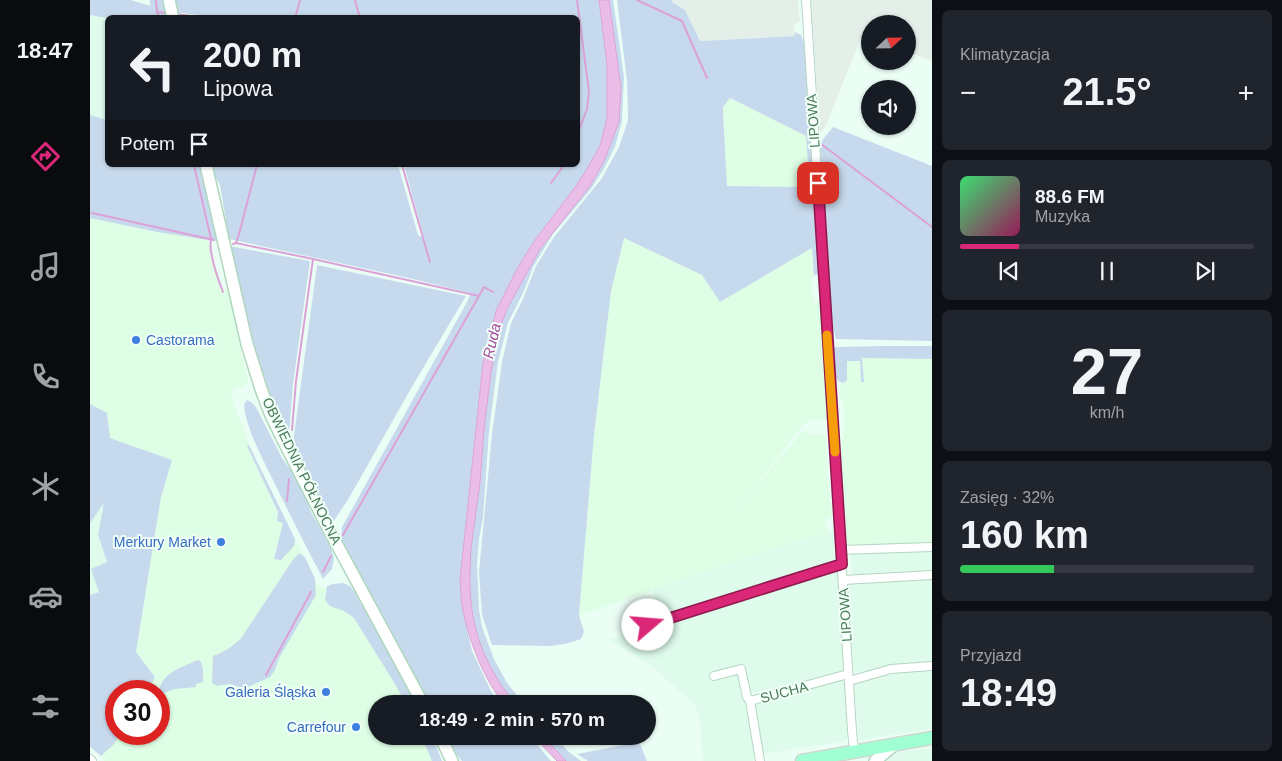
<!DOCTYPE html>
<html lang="pl">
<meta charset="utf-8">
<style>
:root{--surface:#171b24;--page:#20242c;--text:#f1f3f6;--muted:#9ea1a6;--line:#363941;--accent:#db2777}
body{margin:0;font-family:Arial,sans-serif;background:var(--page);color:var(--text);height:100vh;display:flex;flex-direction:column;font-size:19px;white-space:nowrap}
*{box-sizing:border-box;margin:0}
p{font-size:16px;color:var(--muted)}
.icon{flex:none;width:28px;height:28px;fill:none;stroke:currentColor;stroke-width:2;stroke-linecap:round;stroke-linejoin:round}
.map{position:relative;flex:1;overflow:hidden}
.sheet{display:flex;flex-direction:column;gap:10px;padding:10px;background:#0d0f14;width:350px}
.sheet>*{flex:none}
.top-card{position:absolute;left:15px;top:15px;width:475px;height:152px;border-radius:8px;box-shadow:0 1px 4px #0004;background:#171b24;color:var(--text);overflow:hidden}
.needle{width:32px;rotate:68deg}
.controls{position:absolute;left:771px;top:15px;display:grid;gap:10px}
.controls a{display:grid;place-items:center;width:55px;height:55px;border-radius:50%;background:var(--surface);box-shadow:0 1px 4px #0004;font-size:25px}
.speed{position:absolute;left:15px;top:680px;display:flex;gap:10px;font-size:25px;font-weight:700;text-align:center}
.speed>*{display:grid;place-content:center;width:65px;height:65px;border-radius:50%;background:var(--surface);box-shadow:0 1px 4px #0004;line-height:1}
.speed .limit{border:8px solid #d22;background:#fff;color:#111}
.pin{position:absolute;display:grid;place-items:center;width:42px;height:42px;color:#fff;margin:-21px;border-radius:10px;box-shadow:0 2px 8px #0006}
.me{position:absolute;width:55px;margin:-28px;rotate:72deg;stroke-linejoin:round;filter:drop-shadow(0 0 4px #0008)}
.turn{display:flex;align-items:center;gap:18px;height:105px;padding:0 15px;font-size:22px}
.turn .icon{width:65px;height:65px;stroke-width:2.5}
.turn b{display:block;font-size:35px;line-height:42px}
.then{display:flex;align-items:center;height:48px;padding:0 15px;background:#0003;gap:10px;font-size:19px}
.big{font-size:38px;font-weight:700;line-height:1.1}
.sheet .widget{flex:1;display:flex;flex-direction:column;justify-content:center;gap:8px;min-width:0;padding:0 18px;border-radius:8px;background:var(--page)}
.sheet .dial{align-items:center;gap:0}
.dial b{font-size:65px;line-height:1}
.song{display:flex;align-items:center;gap:15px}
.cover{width:60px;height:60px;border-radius:8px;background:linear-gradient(135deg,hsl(140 70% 55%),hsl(330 70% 35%))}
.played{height:5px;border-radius:2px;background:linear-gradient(90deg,var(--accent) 20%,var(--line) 20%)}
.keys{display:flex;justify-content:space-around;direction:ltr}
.heat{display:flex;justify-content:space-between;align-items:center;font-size:28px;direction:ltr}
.charge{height:8px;border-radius:4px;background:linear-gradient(90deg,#34c759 32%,var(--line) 0)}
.trip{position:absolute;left:278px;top:695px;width:288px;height:50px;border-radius:25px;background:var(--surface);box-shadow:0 1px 4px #0004;font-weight:700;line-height:50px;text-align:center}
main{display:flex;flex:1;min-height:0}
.menu{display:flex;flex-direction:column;width:90px;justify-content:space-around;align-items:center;background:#090b0e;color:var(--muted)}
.menu .icon{width:35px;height:35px}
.menu .selected{color:var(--accent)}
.menu b{font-size:22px;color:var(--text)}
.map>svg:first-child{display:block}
</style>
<main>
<nav class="menu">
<b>18:47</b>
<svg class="icon selected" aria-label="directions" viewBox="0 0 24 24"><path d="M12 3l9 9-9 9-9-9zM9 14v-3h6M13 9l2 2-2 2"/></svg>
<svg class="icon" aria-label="music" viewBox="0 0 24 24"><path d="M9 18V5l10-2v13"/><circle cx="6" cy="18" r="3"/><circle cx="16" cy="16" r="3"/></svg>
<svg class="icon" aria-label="phone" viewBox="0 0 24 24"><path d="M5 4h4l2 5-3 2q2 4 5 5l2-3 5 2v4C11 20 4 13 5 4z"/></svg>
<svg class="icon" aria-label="climate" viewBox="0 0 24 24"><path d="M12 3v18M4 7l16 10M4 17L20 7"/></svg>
<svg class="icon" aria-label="car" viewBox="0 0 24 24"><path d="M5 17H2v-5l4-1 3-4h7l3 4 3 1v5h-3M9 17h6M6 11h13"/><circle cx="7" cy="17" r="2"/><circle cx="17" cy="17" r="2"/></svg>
<svg class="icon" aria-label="filters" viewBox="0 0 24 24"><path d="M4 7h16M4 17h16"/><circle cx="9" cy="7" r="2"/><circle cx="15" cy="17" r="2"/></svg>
</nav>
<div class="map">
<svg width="842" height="761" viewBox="0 0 842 761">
<rect width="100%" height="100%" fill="#ebfef5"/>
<!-- residential -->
<g fill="#defbec">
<polygon points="0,15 17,18 17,120 0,115"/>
<polygon points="15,502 8,535 17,563 9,592 0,595 0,523"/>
<polygon points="744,530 747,561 571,616 562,588"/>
<polygon points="842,551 842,574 762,578 761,553"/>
<polygon points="749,567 753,671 658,694 665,756 662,761 613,761 610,721 606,706 558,663 518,640"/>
<polygon points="842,579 842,663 764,673 758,583"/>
<polygon points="842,669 842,729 769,740 764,683 804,674"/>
<polygon points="755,680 757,730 756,741 673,754 663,700"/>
<polygon points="842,748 842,761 793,761 807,752"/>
</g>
<!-- commercial -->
<g fill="#defee5">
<polygon points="639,98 716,136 719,179 714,180 714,187 637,186 633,112 633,108"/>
<polygon points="0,218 118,240 131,290 135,291 136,288 141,287 148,337 158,380 155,387 153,388 145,388 141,396 163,454 225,579 226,585 233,588 256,589 278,633 316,704 286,704 286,736 331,736 342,761 14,761 11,756 23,745 31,734 69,734 69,691 58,691 65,676 46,652 71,497 82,460 20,438 17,413 0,404"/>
<polygon points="534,238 612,275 630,302 722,248 724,276 721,279 724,303 732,300 739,420 723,420 715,423 649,506 714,430 724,435 732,433 736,435 738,475 737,476 737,480 739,482 742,517 735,520 738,532 560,589 561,591 489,615 504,435 521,291"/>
<polygon points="772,358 842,359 842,543 757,546 750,460 754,423 753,405 750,394 751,382 753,383 757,380 757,361 770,360 771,382 773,373"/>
</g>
<!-- industrial -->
<g fill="#e3efe8">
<polygon points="582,0 708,0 710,22 704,25 705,36 610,41 595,10 582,2"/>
<polygon points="721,0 842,0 842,61 818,52 818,24 780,24 780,37 772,35 736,126 730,133"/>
</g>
<!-- green -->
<g fill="#c7daed">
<polygon points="0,0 41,0 60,6 60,0 75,0 79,17 17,18 0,15"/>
<polygon points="84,0 509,0 517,64 517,118 510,146 497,169 486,186 445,240 428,267 406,311 393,363 370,580 374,615 382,651 402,693 412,704 339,704 251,539 252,527 377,302 381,293 314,277 139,239 130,185 124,175 122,165 308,165 328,235 334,238 314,165 488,165 488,18 271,18 270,15 266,16 266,18 131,18 86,12"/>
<polygon points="519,0 523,0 534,77 532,121 525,147 515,167 501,189 463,234 443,267 434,291 418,323 408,362 399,431 393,518 389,539 387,564 389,609 392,627 404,659 417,683 434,704 425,704 411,685 399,666 391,648 385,625 381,601 380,570 381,548 390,483 394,429 401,372 408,333 417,309 450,249 500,186 514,161 529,122 531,87"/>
<polygon points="527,0 582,0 582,2 595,10 610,41 705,36 705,32 711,35 714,42 724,177 719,179 716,136 640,98 633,107 633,112 637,186 714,187 724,191 730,272 721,278 724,276 722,248 630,302 612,275 534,238 521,291 504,435 489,615 494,632 491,639 475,644 460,646 402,645 392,615 389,572 402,434 412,362 421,323 433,299 446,266 464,237 512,178 529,147 538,120 537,81"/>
<polygon points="0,115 17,120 18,165 111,165 129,241 118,240 67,232 0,218"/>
<polygon points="743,127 842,166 842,341 746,339 741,320 738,253 730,143"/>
<polygon points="139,246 220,261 203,384 199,435 186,412 161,338"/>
<polygon points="227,265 376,296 323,385 259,498 243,522 203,443"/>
<path d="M797 346H842V359L772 358 774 382H771L770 361H757V380L753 383C749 382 747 380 745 376L743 347Z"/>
<path d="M157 400 161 402 166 407 192 458 206 477 214 493 221 512 241 548 244 558 242 569 233 579C215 545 198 511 181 476 171 456 155 425 154 404Z"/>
<polygon points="0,404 17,413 20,438 82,460 71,497 46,652 65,677 58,691 26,691 26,734 31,734 23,745 11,756 0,747 0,595 9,592 1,569 17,562 8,535 14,503 0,523"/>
<polygon points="159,445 205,539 204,546 191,560 184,559 193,523 187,521 188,512 157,446"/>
<path d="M209 553 215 557 225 579 226 595 189 658 185 670 180 677 158 687H149L140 684 127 686 122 683 123 656C135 652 143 646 152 637L202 561Z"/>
<polygon points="253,583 260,586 264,591 287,631 300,649 328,704 316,704 302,679 264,618 254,611 240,606 235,600 237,586 243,584"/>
<path d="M108 660 111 662 113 669V682L106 684V687L85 689 69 695C68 674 92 667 108 660Z"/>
<polygon points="331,736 342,736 352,761 342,761"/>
<polygon points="357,736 440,736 461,761 372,761 367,755"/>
<polygon points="453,736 464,736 479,752 491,761 476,761"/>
<polygon points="549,742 557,761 498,761 487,754"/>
</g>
<!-- water -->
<g fill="#eabde7" stroke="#dca2d8">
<path d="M509 0H519L531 87 529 122 514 161 500 186 450 249 417 309 408 333 401 372 394 429 390 483 381 548 380 570C380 580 380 591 381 601 385 642 400 672 425 704H414C395 681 380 644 374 615 371 604 371 592 370 580L393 363 406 311 428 267 445 240 486 186 497 169 510 146 517 118V64Z"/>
<polygon points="443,736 453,736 476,761 467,761"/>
</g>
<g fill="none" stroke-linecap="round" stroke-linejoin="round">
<!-- stream -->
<g stroke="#dca2d8" stroke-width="2">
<polyline points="66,0 67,12 69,18"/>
<polyline points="265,0 270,18"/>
<polyline points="487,0 499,92 497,109 488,133"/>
<polyline points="547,0 592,21 617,78"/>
<polyline points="67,12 77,13"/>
<polyline points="86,14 114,18"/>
<polyline points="205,18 210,0"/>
<polyline points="731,144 842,227"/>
<path d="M104 165 121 239C118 253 128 279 133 292"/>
<polyline points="312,165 340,262"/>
<polyline points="461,183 474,165"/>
<polyline points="2,213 124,240"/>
<polyline points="146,243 223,259 389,296"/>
<polyline points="143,244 146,243 149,234 167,165"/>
<polyline points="202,430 206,381 223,259"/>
<polyline points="197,501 199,479"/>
<polyline points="253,535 394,287 403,292"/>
<polyline points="233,572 241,556"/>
<polyline points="176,675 221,592"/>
</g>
<!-- minor casing -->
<g stroke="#b4d6c1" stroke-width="10">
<g id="minor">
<polyline points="716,0 762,731 763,741 765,751"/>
<polyline points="751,550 842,547"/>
<polyline points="753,580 842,575"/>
<polyline points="558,625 752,564"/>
<polyline points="624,676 651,669 657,697 660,701 670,761"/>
<polyline points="759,681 801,669 842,666"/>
<polyline points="660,701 758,674"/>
<polyline points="0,759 2,761"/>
</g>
</g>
<!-- secondary casing -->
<g stroke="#aed7bd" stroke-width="14">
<g id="secondary">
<polyline points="79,0 83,18"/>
<polyline points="116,165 157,344 171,389 180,413 190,434 238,528 333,704"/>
<polyline points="350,736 362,761"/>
<polyline points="785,761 804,745"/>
</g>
</g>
<!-- primary casing -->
<g stroke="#cddad0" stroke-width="15">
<polyline id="primary" points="712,761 842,738"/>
</g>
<!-- minor -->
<use href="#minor" stroke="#fff" stroke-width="8"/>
<!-- secondary -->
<use href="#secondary" stroke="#fff" stroke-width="11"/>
<!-- primary -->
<use href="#primary" stroke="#a0ffd3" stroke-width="12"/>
</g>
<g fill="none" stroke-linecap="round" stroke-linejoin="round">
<!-- route casing -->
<g stroke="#8e194d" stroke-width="12">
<polyline id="route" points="558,625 752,564 728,183"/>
</g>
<!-- route -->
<use href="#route" stroke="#db2777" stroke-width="9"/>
<!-- slow -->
<polyline stroke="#f59e0b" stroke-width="9" points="737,335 745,452"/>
</g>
<!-- markers -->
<g fill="#3f7fe0" stroke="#f2fff9" stroke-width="2">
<circle cx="46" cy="340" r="5"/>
<circle cx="131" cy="542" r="5"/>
<circle cx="236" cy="692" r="5"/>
<circle cx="266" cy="727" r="5"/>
</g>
<g text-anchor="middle" stroke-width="4" stroke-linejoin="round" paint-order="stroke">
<!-- street labels -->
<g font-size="14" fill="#4b7b58" stroke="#f2fff9">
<text transform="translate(723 121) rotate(-94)" y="5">LIPOWA</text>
<text transform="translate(212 471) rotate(64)" y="5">OBWIEDNIA PÓŁNOCNA</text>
<text transform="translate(755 615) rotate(-94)" y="5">LIPOWA</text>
<text transform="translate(694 692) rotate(-15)" y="5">SUCHA</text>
</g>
<!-- shop labels -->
<g font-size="14" fill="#366cbe" stroke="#f2fff9" text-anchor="end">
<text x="56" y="345" text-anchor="start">Castorama</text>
<text x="121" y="547">Merkury Market</text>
<text x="226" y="697">Galeria Śląska</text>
<text x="256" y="732">Carrefour</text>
</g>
<!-- water labels -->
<g font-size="15" font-style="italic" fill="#a64b9f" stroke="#f2fff9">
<text transform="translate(402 341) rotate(-77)" y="5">Ruda</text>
</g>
</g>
</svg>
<div class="controls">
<a><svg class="needle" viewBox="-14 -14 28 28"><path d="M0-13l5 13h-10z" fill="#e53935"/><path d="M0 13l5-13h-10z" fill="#9ea1a6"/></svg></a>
<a><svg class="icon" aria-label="sound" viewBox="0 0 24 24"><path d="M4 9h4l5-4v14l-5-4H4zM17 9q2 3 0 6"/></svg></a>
</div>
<div class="speed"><div class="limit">30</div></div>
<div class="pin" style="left:728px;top:183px;background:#d93025"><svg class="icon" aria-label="arrive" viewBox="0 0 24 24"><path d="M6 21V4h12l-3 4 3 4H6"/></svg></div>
<svg class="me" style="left:558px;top:625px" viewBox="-20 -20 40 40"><circle r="19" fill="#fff"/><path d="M0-13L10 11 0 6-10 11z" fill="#db2777"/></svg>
<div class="trip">18:49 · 2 min · 570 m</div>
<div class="top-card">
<div class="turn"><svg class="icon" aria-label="left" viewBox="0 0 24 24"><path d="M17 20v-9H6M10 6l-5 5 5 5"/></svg><div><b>200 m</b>Lipowa</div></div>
<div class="then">Potem<svg class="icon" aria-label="arrive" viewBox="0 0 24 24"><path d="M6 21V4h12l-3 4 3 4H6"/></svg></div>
</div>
</div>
<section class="sheet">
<div class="widget"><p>Klimatyzacja</p>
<div class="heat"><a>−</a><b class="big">21.5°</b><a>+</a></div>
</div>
<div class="widget">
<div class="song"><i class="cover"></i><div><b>88.6 FM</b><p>Muzyka</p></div></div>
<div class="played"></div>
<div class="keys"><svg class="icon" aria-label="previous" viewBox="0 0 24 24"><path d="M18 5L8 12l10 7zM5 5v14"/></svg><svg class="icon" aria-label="pause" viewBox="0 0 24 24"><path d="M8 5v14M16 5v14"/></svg><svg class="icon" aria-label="next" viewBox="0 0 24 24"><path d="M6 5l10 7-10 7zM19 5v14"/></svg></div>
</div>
<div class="widget dial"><b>27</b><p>km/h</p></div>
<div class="widget"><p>Zasięg · 32%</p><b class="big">160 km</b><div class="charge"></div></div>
<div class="widget"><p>Przyjazd</p><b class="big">18:49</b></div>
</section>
</main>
